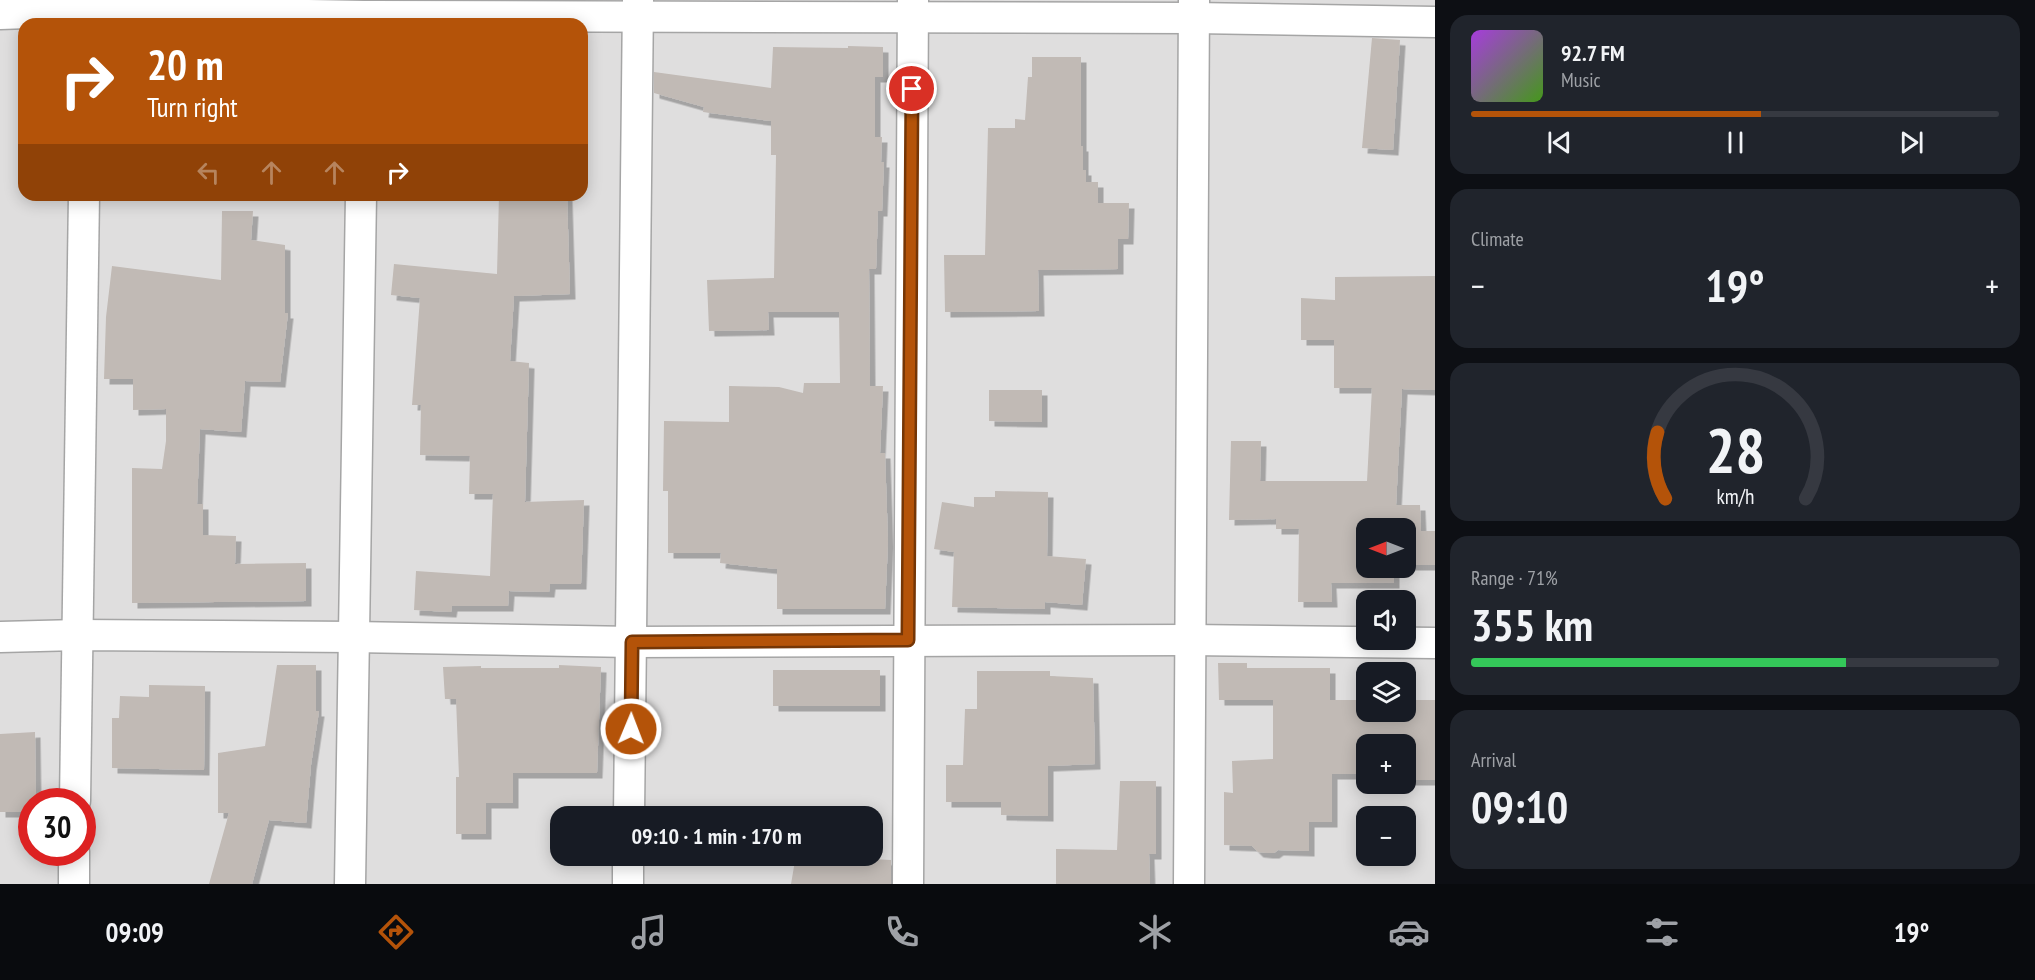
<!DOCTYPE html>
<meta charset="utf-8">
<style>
:root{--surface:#171b24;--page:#20242c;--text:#f1f3f6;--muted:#9ea1a6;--line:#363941;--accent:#b45309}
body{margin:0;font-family:"PT Sans Narrow",sans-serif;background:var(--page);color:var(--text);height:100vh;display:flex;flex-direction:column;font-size:22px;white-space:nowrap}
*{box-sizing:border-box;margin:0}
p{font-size:20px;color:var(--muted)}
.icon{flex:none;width:33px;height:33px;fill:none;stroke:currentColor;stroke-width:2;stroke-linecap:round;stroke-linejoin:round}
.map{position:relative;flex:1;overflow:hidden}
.sheet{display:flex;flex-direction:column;gap:15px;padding:15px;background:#0d0f14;width:600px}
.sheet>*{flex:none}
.banner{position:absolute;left:18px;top:18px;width:570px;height:183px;border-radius:18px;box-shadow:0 3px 15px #0003;background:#b45309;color:#fff;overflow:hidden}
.needle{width:39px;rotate:270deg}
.buttons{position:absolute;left:1356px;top:518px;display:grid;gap:12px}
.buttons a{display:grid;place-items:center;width:60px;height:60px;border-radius:12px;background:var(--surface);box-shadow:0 3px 15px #0003;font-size:30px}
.speed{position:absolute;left:18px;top:788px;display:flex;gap:12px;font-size:30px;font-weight:700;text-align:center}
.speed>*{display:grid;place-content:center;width:78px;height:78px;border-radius:50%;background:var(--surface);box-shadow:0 3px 15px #0003;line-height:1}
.speed .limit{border:9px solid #d22;background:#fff;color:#111}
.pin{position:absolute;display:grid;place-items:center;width:51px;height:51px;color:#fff;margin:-26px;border:3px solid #fff;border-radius:50%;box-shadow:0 2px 6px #0007}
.me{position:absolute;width:66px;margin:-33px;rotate:1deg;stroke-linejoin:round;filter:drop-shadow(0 0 4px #0008)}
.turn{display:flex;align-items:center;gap:21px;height:126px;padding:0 30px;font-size:27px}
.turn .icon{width:78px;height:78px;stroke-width:2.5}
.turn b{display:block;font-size:42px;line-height:51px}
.lanes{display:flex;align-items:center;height:57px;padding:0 30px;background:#0003;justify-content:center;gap:30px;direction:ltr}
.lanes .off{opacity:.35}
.big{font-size:45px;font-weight:600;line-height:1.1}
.sheet .tile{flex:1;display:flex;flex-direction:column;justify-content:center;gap:9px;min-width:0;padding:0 21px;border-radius:18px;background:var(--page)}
.sheet .dial{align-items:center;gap:0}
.dial svg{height:156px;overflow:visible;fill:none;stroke:var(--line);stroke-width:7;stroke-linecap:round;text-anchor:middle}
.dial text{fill:var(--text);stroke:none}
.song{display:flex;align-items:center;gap:18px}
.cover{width:72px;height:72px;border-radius:9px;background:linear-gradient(135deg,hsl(280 70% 55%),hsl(100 70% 35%))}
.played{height:6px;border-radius:3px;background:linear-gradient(90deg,var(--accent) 55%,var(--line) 55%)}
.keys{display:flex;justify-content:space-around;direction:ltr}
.heat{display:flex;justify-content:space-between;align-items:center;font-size:33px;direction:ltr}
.charge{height:9px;border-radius:4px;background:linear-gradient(90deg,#34c759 71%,var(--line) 0)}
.trip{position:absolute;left:550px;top:806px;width:333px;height:60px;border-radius:18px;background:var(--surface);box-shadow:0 3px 15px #0003;font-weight:600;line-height:60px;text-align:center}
.tab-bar{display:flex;height:96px;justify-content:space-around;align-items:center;background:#090b0e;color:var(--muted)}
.tab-bar .icon{width:42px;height:42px}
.tab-bar .active{color:var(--accent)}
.tab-bar b{font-size:27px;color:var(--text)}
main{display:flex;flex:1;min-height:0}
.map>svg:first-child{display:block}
</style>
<main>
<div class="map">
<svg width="1435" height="884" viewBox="0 0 1435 884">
<defs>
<filter id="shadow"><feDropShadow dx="5.5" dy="5.5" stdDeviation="0" flood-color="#0004"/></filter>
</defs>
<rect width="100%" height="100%" fill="#f1eee8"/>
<!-- residential -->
<path fill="#dfdede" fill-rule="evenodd" d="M0 0H1435V884H0ZM24 24H582V195H24ZM1366 528H1406V567H1366ZM1366 600H1406V639H1366ZM1366 672H1406V711H1366ZM1366 744H1406V783H1366ZM32 801H82V852H32ZM561 816H873V855H561ZM1366 816H1406V855H1366Z"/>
<!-- building -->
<g fill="#c1bab5" filter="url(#shadow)">
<polygon points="1372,38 1400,40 1393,150 1362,148"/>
<polygon points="848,46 883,47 883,77 875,77 875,137 882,137 881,162 884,162 882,211 878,211 876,269 869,269 870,386 883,386 880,453 885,453 888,542 885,609 777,609 777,569 720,563 721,553 668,553 668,491 663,491 664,421 729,422 729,386 779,387 803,393 804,383 840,383 839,312 768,312 769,330 709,331 707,280 774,278 776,155 771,155 771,121 703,112 704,107 654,93 654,72 771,88 773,47 848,48"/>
<polygon points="1032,57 1081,57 1081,146 1083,146 1083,170 1086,170 1086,182 1098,182 1098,203 1129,203 1128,239 1118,239 1118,269 1038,270 1039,311 945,312 944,255 985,255 988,128 1015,128 1015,119 1025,120 1028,77 1032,77"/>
<polygon points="499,195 567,195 570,294 514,296 510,361 529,363 525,502 584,500 581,584 550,584 549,592 509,591 508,606 452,606 451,612 414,610 416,571 490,576 493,494 469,494 470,456 420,455 421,405 412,405 420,298 391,295 394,264 497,274"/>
<polygon points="222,211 253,211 251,240 285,245 285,313 288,313 280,382 245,381 241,432 200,429 197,504 203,504 203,535 236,536 235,564 306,563 306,601 132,603 132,468 162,469 166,441 166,409 133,410 133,379 104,379 106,317 112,266 221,280"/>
<polygon points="1435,276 1435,390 1402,389 1396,505 1420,505 1421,531 1435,531 1435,565 1406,565 1406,528 1366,528 1366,567 1394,567 1394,583 1331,583 1332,602 1298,602 1299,529 1276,529 1276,519 1229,520 1231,441 1261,441 1260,481 1367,481 1372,388 1334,388 1334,340 1301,340 1301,298 1335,300 1335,277"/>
<polygon points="989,390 1042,390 1042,422 989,421"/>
<polygon points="995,491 1048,492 1047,556 1086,559 1082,605 1045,602 1045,609 952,607 954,552 934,549 942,502 974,507 974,497 995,497"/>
<polygon points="1218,663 1247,663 1247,668 1330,668 1330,700 1366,700 1366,711 1406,711 1406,700 1435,700 1435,780 1406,780 1406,744 1366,744 1366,774 1332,774 1332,822 1309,822 1309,851 1278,850 1274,853 1267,853 1258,852 1252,846 1224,845 1224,792 1233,793 1232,761 1273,759 1273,700 1219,700"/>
<polygon points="277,665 316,665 316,711 319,711 311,765 306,823 269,820 252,884 209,884 229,813 218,813 218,753 265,746"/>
<polygon points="559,665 601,667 597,773 513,773 513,803 486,803 486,834 456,834 456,777 459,777 456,699 445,699 443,667 481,666 481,668 559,668"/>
<rect x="773" y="670" width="107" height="36"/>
<polygon points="977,671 1050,671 1050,676 1093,678 1095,764 1048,766 1048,816 1001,815 1001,802 946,802 946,765 963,765 965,709 977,709"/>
<polygon points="149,685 205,686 204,770 112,768 112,718 119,718 120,696 149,697"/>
<polygon points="35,732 36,801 32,801 32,812 0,812 0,734"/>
<polygon points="1120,781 1156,781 1156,854 1149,854 1150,884 1056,884 1056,849 1117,850"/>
<polygon points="796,855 891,860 891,884 791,884"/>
</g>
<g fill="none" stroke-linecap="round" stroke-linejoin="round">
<!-- street casing -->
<g stroke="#a5a5a5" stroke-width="33">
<g id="street">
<polyline points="0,14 86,11 364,16 1194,18 1435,22"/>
<polyline points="0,637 78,635 353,637 632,642 1190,640 1435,643"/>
<polyline points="75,801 84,195"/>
<polyline points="629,816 638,0"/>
<polyline points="74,884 74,852"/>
<polyline points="350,884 361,195"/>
<polyline points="628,884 628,855"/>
<polyline points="908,884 913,0"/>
<polyline points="1189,884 1194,0"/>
</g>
</g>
<!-- street -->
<use href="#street" stroke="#fff" stroke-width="30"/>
</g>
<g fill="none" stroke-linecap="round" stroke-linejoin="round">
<!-- route casing -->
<g stroke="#753606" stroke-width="15">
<polyline id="route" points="631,729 632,642 908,640 912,89"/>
</g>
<!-- route -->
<use href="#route" stroke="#b45309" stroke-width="10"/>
</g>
</svg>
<div class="buttons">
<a><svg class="needle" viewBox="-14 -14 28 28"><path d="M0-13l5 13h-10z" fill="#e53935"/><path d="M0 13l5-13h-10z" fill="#9ea1a6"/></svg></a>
<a><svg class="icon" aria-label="sound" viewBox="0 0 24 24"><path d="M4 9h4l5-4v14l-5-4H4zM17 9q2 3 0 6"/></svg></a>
<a><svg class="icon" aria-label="layers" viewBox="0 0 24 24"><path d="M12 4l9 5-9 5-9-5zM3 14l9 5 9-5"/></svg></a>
<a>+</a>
<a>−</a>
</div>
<div class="speed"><div class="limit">30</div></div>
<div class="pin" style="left:912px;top:89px;background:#d93025"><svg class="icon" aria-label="arrive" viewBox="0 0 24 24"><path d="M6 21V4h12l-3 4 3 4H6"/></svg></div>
<svg class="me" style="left:631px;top:729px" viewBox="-20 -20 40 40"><circle r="17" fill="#b45309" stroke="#fff" stroke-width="3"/><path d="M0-11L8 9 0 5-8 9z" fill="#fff"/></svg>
<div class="trip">09:10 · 1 min · 170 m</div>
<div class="banner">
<div class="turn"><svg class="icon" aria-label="right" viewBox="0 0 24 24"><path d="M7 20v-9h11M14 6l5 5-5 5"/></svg><div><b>20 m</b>Turn right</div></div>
<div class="lanes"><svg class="icon off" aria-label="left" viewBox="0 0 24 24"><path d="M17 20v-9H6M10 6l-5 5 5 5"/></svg><svg class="icon off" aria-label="ahead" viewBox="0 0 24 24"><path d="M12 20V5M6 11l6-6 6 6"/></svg><svg class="icon off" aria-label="ahead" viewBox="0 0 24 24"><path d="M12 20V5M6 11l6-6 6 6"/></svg><svg class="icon" aria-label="right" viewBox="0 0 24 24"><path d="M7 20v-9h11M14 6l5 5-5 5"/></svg></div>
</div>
</div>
<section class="sheet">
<div class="tile">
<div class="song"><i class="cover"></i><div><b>92.7 FM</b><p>Music</p></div></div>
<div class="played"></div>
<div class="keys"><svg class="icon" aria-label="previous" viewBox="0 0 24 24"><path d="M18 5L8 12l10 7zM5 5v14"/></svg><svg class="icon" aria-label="pause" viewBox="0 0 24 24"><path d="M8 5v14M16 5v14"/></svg><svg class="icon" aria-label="next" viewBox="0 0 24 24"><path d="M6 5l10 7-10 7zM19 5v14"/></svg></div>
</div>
<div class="tile"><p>Climate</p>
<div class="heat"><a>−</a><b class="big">19°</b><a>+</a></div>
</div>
<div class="tile dial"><svg viewBox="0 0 100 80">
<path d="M14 69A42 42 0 1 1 86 69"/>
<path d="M14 69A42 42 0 0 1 10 35" stroke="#b45309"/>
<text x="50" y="56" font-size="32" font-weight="700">28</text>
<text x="50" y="72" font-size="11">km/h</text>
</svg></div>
<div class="tile"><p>Range · 71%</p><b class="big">355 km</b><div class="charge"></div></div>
<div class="tile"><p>Arrival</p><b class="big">09:10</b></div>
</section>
</main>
<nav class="tab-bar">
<b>09:09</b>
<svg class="icon active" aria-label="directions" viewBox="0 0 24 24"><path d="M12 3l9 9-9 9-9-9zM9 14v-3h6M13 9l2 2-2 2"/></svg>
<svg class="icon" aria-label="music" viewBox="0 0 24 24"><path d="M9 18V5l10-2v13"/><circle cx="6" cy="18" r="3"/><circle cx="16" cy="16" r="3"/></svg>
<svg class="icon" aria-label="phone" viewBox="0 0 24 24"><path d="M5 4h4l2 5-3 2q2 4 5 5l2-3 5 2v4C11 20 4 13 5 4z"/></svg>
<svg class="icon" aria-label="climate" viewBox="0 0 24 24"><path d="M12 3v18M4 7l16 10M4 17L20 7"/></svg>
<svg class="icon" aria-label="car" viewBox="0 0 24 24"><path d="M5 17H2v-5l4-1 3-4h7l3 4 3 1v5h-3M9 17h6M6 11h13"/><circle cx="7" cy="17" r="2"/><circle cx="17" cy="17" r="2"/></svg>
<svg class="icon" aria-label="filters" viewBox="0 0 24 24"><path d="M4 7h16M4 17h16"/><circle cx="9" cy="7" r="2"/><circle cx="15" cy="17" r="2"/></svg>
<b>19°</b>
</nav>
